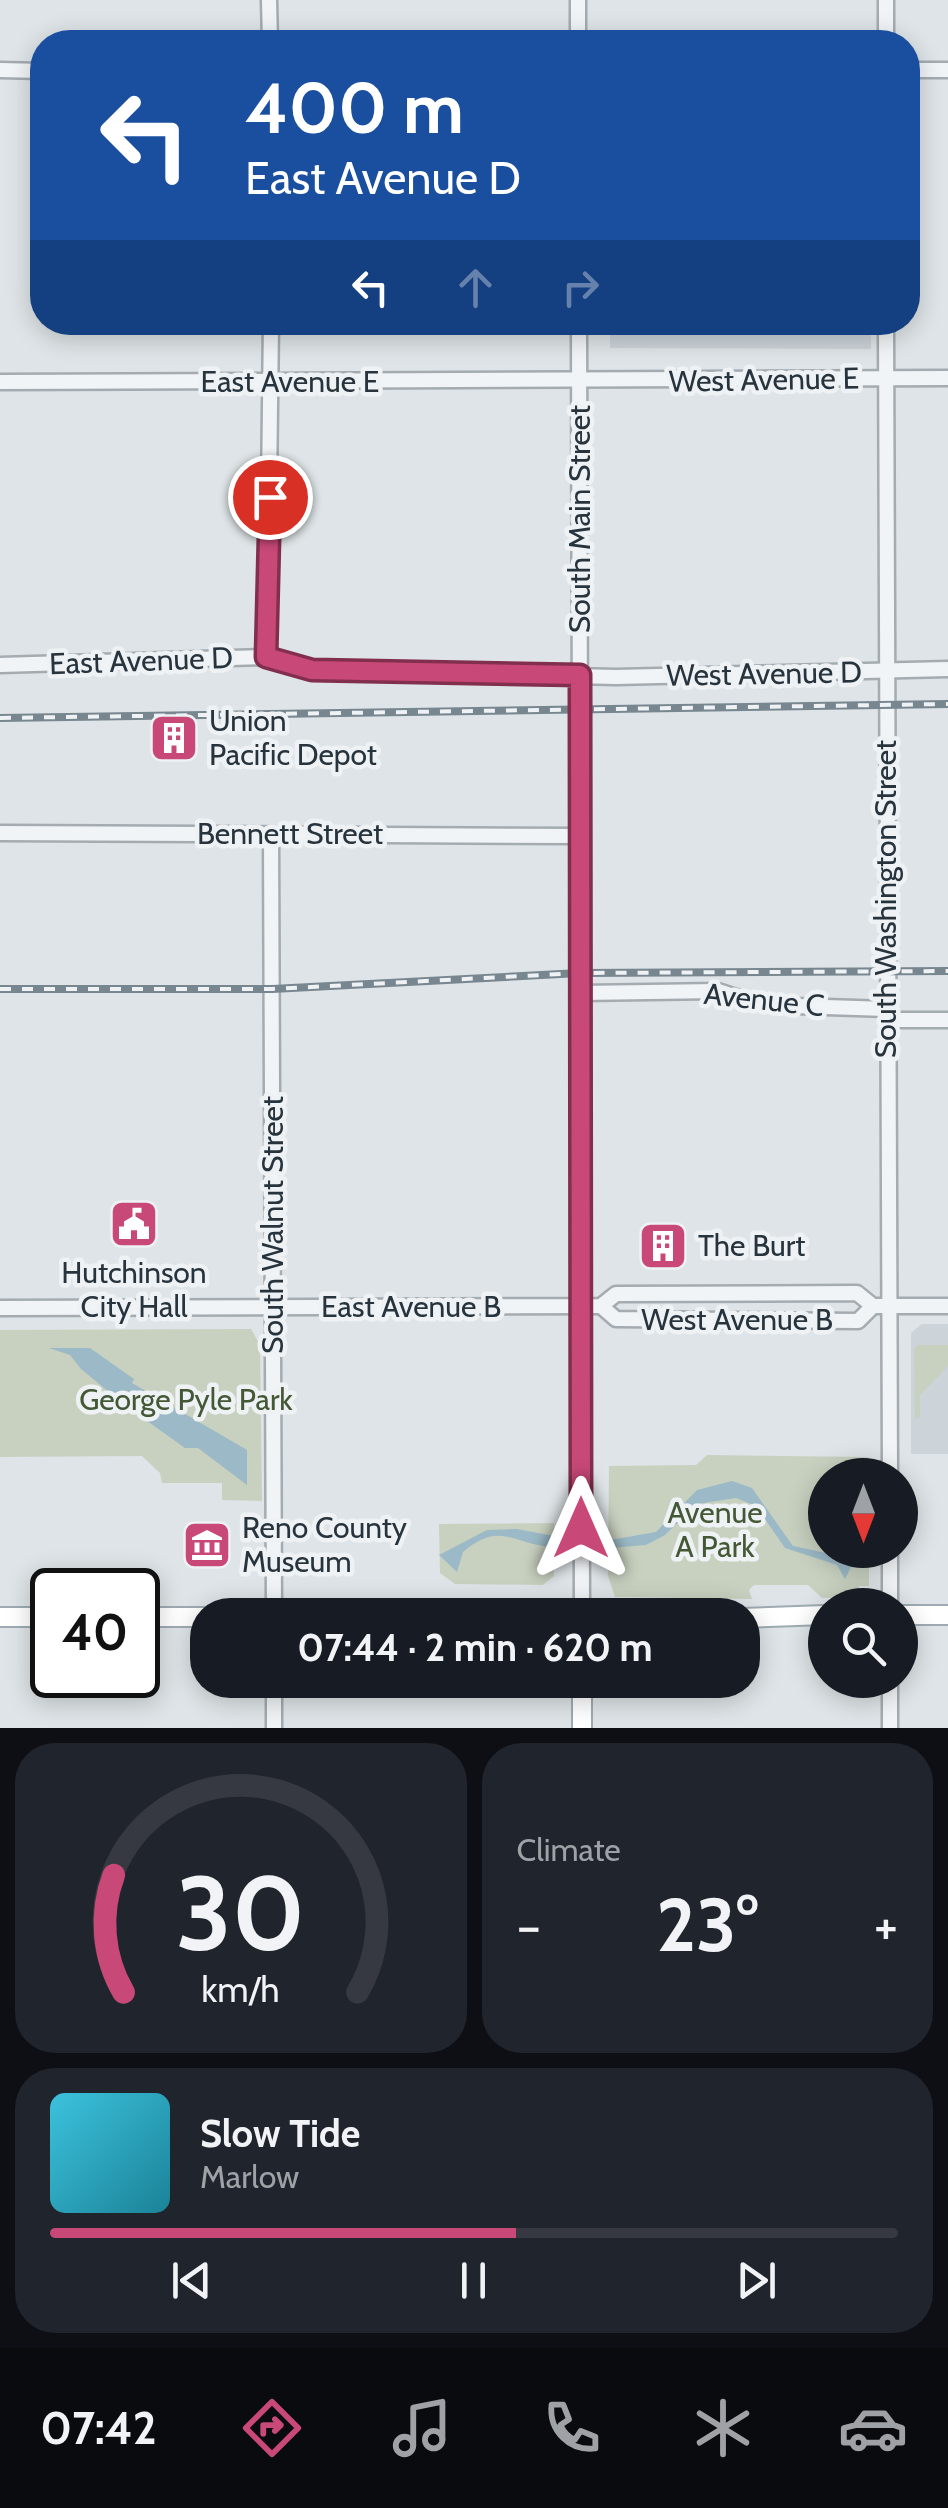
<!DOCTYPE html>
<meta charset="utf-8">
<style>
:root{--surface:#171b24;--page:#20242c;--text:#f1f3f6;--muted:#9ea1a6;--line:#363941;--accent:#c84877}
body{margin:0;font-family:Cabin,sans-serif;background:var(--page);color:var(--text);height:100vh;display:flex;flex-direction:column;font-size:38px;white-space:nowrap}
*{box-sizing:border-box;margin:0}
p{font-size:32px;color:var(--muted)}
.icon{flex:none;width:55px;height:55px;fill:none;stroke:currentColor;stroke-width:2;stroke-linecap:round;stroke-linejoin:round}
.map{position:relative;height:1728px;overflow:hidden}
.sheet{display:flex;flex-direction:column;gap:15px;padding:15px;background:#0d0f14;flex:1}
.sheet>*{flex:none}
.banner{position:absolute;left:30px;top:30px;width:890px;height:305px;border-radius:40px;box-shadow:0 5px 25px #0003;background:#1a4fa0;color:#fff;overflow:hidden}
.needle{width:65px;rotate:180deg}
.fabs{position:absolute;left:808px;top:1458px;display:grid;gap:20px}
.fabs a{display:grid;place-items:center;width:110px;height:110px;border-radius:50%;background:var(--surface);box-shadow:0 5px 25px #0003;font-size:50px}
.speed{position:absolute;left:30px;top:1568px;display:flex;gap:20px;font-size:50px;font-weight:700;text-align:center}
.speed>*{display:grid;place-content:center;width:130px;height:130px;border-radius:50%;background:var(--surface);box-shadow:0 5px 25px #0003;line-height:1}
.speed .limit{border:5px solid #111;border-radius:15px;background:#fff;color:#111}
.pin{position:absolute;display:grid;place-items:center;width:85px;height:85px;color:#fff;margin:-42px;border:5px solid #fff;border-radius:50%;box-shadow:0 2px 10px #0007}
.me{position:absolute;width:110px;margin:-55px;rotate:0deg;stroke-linejoin:round;filter:drop-shadow(0 0 8px #0008)}
.turn{display:flex;align-items:center;gap:35px;height:210px;padding:0 50px;font-size:45px}
.turn .icon{width:130px;height:130px;stroke-width:2.5}
.turn b{display:block;font-size:70px;line-height:85px}
.lanes{display:flex;align-items:center;height:95px;padding:0 50px;background:#0003;justify-content:center;gap:50px;direction:ltr}
.lanes .off{opacity:.35}
.big{font-size:75px;font-weight:700;line-height:1.1}
.sheet .card{flex:1;display:flex;flex-direction:column;justify-content:center;gap:15px;min-width:0;padding:0 35px;border-radius:40px;background:var(--page)}
.sheet .dial{align-items:center;gap:0}
.dial svg{height:260px;overflow:visible;fill:none;stroke:var(--line);stroke-width:7;stroke-linecap:round;text-anchor:middle}
.dial text{fill:var(--text);stroke:none}
.song{display:flex;align-items:center;gap:30px}
.cover{width:120px;height:120px;border-radius:15px;background:linear-gradient(135deg,hsl(190 70% 55%),hsl(190 70% 35%))}
.played{height:10px;border-radius:5px;background:linear-gradient(90deg,var(--accent) 55%,var(--line) 55%)}
.keys{display:flex;justify-content:space-around;direction:ltr}
.heat{display:flex;justify-content:space-between;align-items:center;font-size:55px;direction:ltr}
.sheet .tiles{flex:1;display:grid;gap:15px;grid-template-columns:1fr 1fr}
.card:last-child{grid-column:span 2}
.trip{position:absolute;left:190px;top:1598px;width:570px;height:100px;border-radius:40px;background:var(--surface);box-shadow:0 5px 25px #0003;font-weight:700;line-height:100px;text-align:center}
.menu{display:flex;height:160px;justify-content:space-around;align-items:center;background:#090b0e;color:var(--muted)}
.menu .icon{width:70px;height:70px}
.menu .active{color:var(--accent)}
.menu b{font-size:45px;color:var(--text)}
.map>svg:first-child{display:block}
</style>
<div class="map">
<svg width="948" height="1728" viewBox="0 0 948 1728">
<rect width="100%" height="100%" fill="#dee4e7"/>
<!-- built -->
<g fill="#ccd3d9">
<polygon points="610,323 871,323 871,349 610,348"/>
<polygon points="922,1324 948,1324 948,1454 911,1454 911,1333"/>
</g>
<!-- green -->
<g fill="#c8d1c0">
<polygon points="251,1329 260,1345 262,1501 222,1500 222,1483 162,1483 160,1473 142,1456 0,1457 0,1330"/>
<polygon points="919,1345 948,1345 948,1366 920,1395 920,1417 915,1419 914,1349"/>
<polygon points="707,1455 868,1457 868,1475 825,1475 825,1550 869,1550 869,1586 859,1586 858,1597 822,1598 808,1585 754,1585 749,1590 752,1599 615,1597 608,1576 609,1466 696,1465"/>
<polygon points="554,1523 554,1576 543,1585 455,1584 440,1573 439,1524"/>
</g>
<!-- water -->
<g fill="#9bb9c6">
<polygon points="49,1348 90,1348 134,1379 132,1383 247,1450 247,1485 198,1448 185,1448 126,1406 81,1369 70,1355"/>
<polygon points="732,1481 752,1488 793,1546 855,1559 845,1579 837,1565 785,1548 756,1506 736,1498 697,1504 665,1535 646,1545 610,1548 610,1540 656,1532 697,1490"/>
<path d="M517 1529 554 1536V1547C515 1546 501 1519 463 1552L457 1572 439 1555 487 1530Z"/>
</g>
<g fill="none" stroke-linecap="round" stroke-linejoin="round">
<!-- stream -->
<g stroke="#9bb9c6" stroke-width="4">
<polyline points="553,1542 578,1544"/>
<polyline points="588,1544 613,1546"/>
</g>
<!-- minor casing -->
<g stroke="#a4acb1" stroke-width="19">
<g id="minor">
<polyline points="269,0 270,42"/>
<polyline points="578,0 578,42"/>
<polyline points="886,0 886,42"/>
<polyline points="0,70 42,71"/>
<polyline points="908,70 948,70"/>
<polyline points="579,322 582,1615"/>
<polyline points="886,322 890,1475"/>
<polyline points="0,382 948,378"/>
<polyline points="267,657 271,322"/>
<polyline points="0,665 267,657 312,670 616,677 948,669"/>
<polyline points="0,833 580,836"/>
<polyline points="271,835 274,1615"/>
<polyline points="581,993 718,991 745,1000 795,1006 887,1009"/>
<polyline points="887,1020 948,1020"/>
<polyline points="601,1306 616,1319 858,1321 873,1306"/>
<polyline points="0,1308 601,1306 616,1294 857,1293 873,1306 948,1306"/>
<polyline points="890,1550 890,1605"/>
<polyline points="274,1680 274,1728"/>
<polyline points="890,1680 890,1728"/>
</g>
</g>
<!-- major casing -->
<g stroke="#9eabb2" stroke-width="22">
<g id="major">
<polyline points="900,1615 948,1615"/>
<polyline points="0,1617 52,1617"/>
<polyline points="138,1617 208,1617"/>
<polyline points="742,1618 825,1615"/>
<polyline points="582,1680 582,1728"/>
</g>
</g>
<!-- minor -->
<use href="#minor" stroke="#f1f4f6" stroke-width="14"/>
<!-- major -->
<use href="#major" stroke="#fff" stroke-width="18"/>
<!-- rail casing -->
<g stroke="#788690" stroke-width="8">
<g id="rail">
<polyline points="0,718 948,704"/>
<polyline points="0,989 272,989 580,973 948,971"/>
</g>
</g>
<!-- rail -->
<use href="#rail" stroke="#eef2f5" stroke-width="4" stroke-dasharray="11" stroke-linecap="butt"/>
</g>
<g fill="none" stroke-linecap="round" stroke-linejoin="round">
<!-- route casing -->
<g stroke="#822f4d" stroke-width="25">
<polyline id="route" points="270,497 266,657 312,670 580,675 581,1528"/>
</g>
<!-- route -->
<use href="#route" stroke="#c84877" stroke-width="18"/>
</g>
<!-- icons -->
<defs>
<g id="building-square" transform="scale(2.5)"><rect x="-9" y="-9" width="18" height="18" rx="4" fill="#c84877" stroke="#eef2f5"/><path d="M-4-6H4V6H1V3H-1V6H-4ZM-2.5-4.3h1.7v1.8h-1.7ZM.8-4.3h1.7v1.8H.8ZM-2.5-1h1.7V.8h-1.7ZM.8-1h1.7V.8H.8Z" fill="#fff"/></g>
<g id="civic-square" transform="scale(2.5)"><rect x="-9" y="-9" width="18" height="18" rx="4" fill="#c84877" stroke="#eef2f5"/><path d="M-.6-6.5H3V-4.5H.6V-3L4-1V1h2V6H-6V1h2V-1L-.6-3ZM-1.2 2.5V6h2.4V2.5Z" fill="#fff"/></g>
<g id="museum-square" transform="scale(2.5)"><rect x="-9" y="-9" width="18" height="18" rx="4" fill="#c84877" stroke="#eef2f5"/><path d="M0-6L6-3V-2H-6V-3ZM-5-1h2V3h-2ZM-1-1h2V3h-2ZM3-1h2V3H3ZM-6 4H6V6H-6Z" fill="#fff"/></g>
</defs>
<g fill-rule="evenodd">
<use href="#building-square" x="174" y="738"/>
<use href="#civic-square" x="134" y="1224"/>
<use href="#building-square" x="663" y="1246"/>
<use href="#museum-square" x="207" y="1545"/>
</g>
<g text-anchor="middle" stroke-width="9" stroke-linejoin="round" paint-order="stroke">
<!-- street labels -->
<g font-size="30" fill="#28343d" stroke="#eef2f5">
<text transform="translate(764 380) rotate(-1)" y="10">West Avenue E</text>
<text x="290" y="392">East Avenue E</text>
<text transform="translate(580 519) rotate(-90)" y="10">South Main Street</text>
<text transform="translate(141 661) rotate(-2)" y="10">East Avenue D</text>
<text transform="translate(764 674) rotate(-1)" y="10">West Avenue D</text>
<text x="290" y="844">Bennett Street</text>
<text transform="translate(886 899) rotate(-90)" y="10">South Washington Street</text>
<text transform="translate(764 1000) rotate(6)" y="10">Avenue C</text>
<text transform="translate(273 1225) rotate(-90)" y="10">South Walnut Street</text>
<text x="411" y="1317">East Avenue B</text>
<text x="737" y="1330">West Avenue B</text>
</g>
<!-- poi labels -->
<g font-size="30" fill="#28343d" stroke="#eef2f5" text-anchor="start">
<text x="209" y="731">Union<tspan x="209" dy="34">Pacific Depot</tspan></text>
<text x="698" y="1256">The Burt</text>
<text x="134" y="1283" text-anchor="middle">Hutchinson<tspan x="134" dy="34">City Hall</tspan></text>
<text x="242" y="1538">Reno County<tspan x="242" dy="34">Museum</tspan></text>
</g>
<!-- park labels -->
<g font-size="30" fill="#445836" stroke="#eef2f5">
<text x="186" y="1410">George Pyle Park</text>
<text x="715" y="1523">Avenue<tspan x="715" dy="34">A Park</tspan></text>
</g>
</g>
</svg>
<div class="fabs">
<a><svg class="needle" viewBox="-14 -14 28 28"><path d="M0-13l5 13h-10z" fill="#e53935"/><path d="M0 13l5-13h-10z" fill="#9ea1a6"/></svg></a>
<a><svg class="icon" aria-label="search" viewBox="0 0 24 24"><circle cx="10" cy="10" r="6"/><path d="M15 15l6 6"/></svg></a>
</div>
<div class="speed"><div class="limit">40</div></div>
<div class="pin" style="left:270px;top:497px;background:#d93025"><svg class="icon" aria-label="arrive" viewBox="0 0 24 24"><path d="M6 21V4h12l-3 4 3 4H6"/></svg></div>
<svg class="me" style="left:581px;top:1528px" viewBox="-20 -20 40 40"><path d="M0-17L14 15 0 8-14 15z" fill="#c84877" stroke="#fff" stroke-width="4"/></svg>
<div class="trip">07:44 · 2 min · 620 m</div>
<div class="banner">
<div class="turn"><svg class="icon" aria-label="left" viewBox="0 0 24 24"><path d="M17 20v-9H6M10 6l-5 5 5 5"/></svg><div><b>400 m</b>East Avenue D</div></div>
<div class="lanes"><svg class="icon" aria-label="left" viewBox="0 0 24 24"><path d="M17 20v-9H6M10 6l-5 5 5 5"/></svg><svg class="icon off" aria-label="ahead" viewBox="0 0 24 24"><path d="M12 20V5M6 11l6-6 6 6"/></svg><svg class="icon off" aria-label="right" viewBox="0 0 24 24"><path d="M7 20v-9h11M14 6l5 5-5 5"/></svg></div>
</div>
</div>
<section class="sheet">
<div class="tiles">
<div class="card dial"><svg viewBox="0 0 100 80">
<path d="M14 69A42 42 0 1 1 86 69"/>
<path d="M14 69A42 42 0 0 1 11 33" stroke="#c84877"/>
<text x="50" y="56" font-size="32" font-weight="700">30</text>
<text x="50" y="72" font-size="11">km/h</text>
</svg></div>
<div class="card"><p>Climate</p>
<div class="heat"><a>−</a><b class="big">23°</b><a>+</a></div>
</div>
<div class="card">
<div class="song"><i class="cover"></i><div><b>Slow Tide</b><p>Marlow</p></div></div>
<div class="played"></div>
<div class="keys"><svg class="icon" aria-label="previous" viewBox="0 0 24 24"><path d="M18 5L8 12l10 7zM5 5v14"/></svg><svg class="icon" aria-label="pause" viewBox="0 0 24 24"><path d="M8 5v14M16 5v14"/></svg><svg class="icon" aria-label="next" viewBox="0 0 24 24"><path d="M6 5l10 7-10 7zM19 5v14"/></svg></div>
</div>
</div>
</section>
<nav class="menu">
<b>07:42</b>
<svg class="icon active" aria-label="directions" viewBox="0 0 24 24"><path d="M12 3l9 9-9 9-9-9zM9 14v-3h6M13 9l2 2-2 2"/></svg>
<svg class="icon" aria-label="music" viewBox="0 0 24 24"><path d="M9 18V5l10-2v13"/><circle cx="6" cy="18" r="3"/><circle cx="16" cy="16" r="3"/></svg>
<svg class="icon" aria-label="phone" viewBox="0 0 24 24"><path d="M5 4h4l2 5-3 2q2 4 5 5l2-3 5 2v4C11 20 4 13 5 4z"/></svg>
<svg class="icon" aria-label="climate" viewBox="0 0 24 24"><path d="M12 3v18M4 7l16 10M4 17L20 7"/></svg>
<svg class="icon" aria-label="car" viewBox="0 0 24 24"><path d="M5 17H2v-5l4-1 3-4h7l3 4 3 1v5h-3M9 17h6M6 11h13"/><circle cx="7" cy="17" r="2"/><circle cx="17" cy="17" r="2"/></svg>
</nav>
